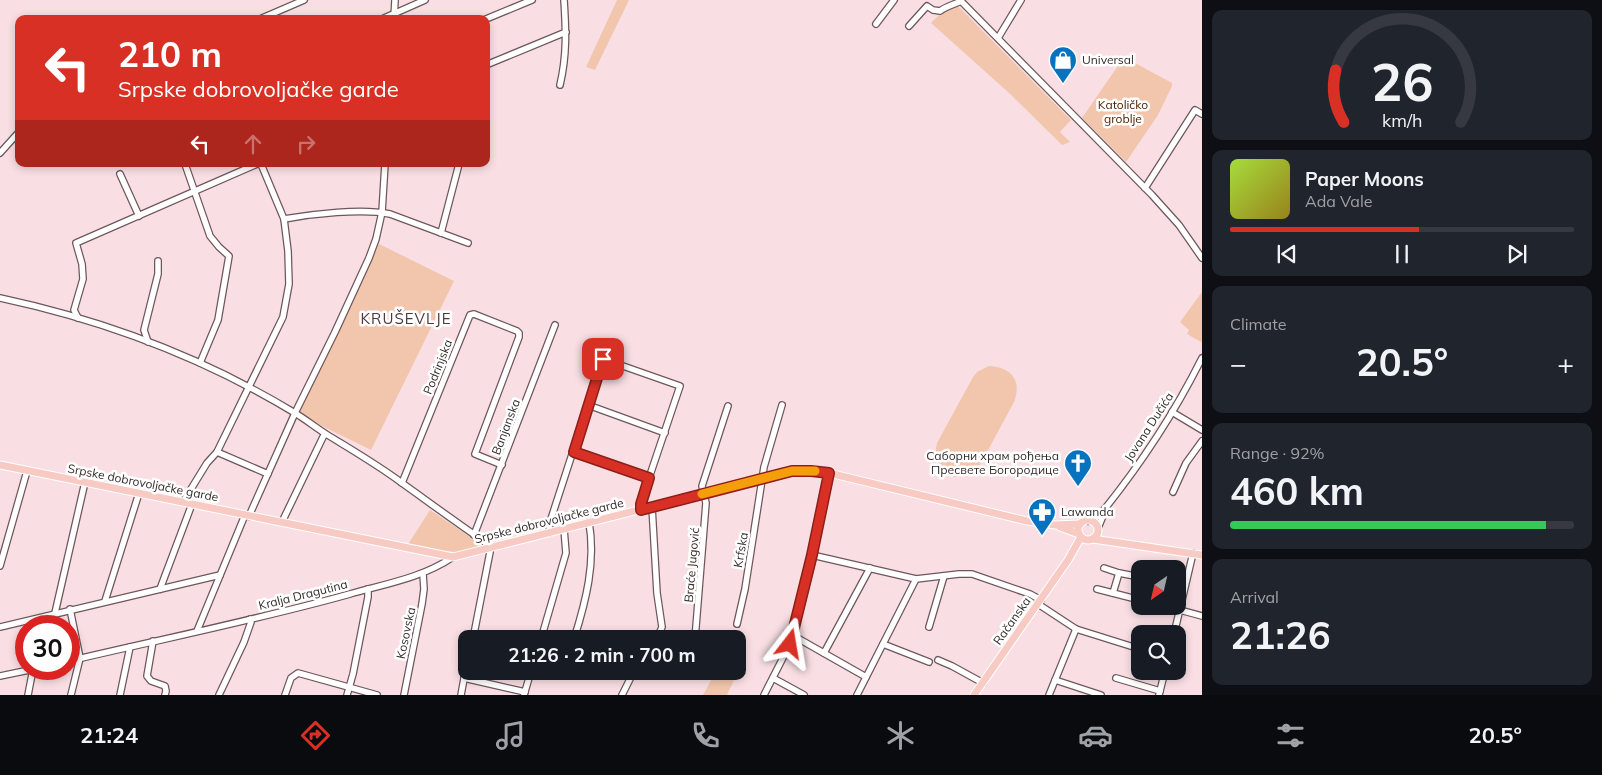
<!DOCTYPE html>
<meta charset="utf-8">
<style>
:root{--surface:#171b24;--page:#20242c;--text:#f1f3f6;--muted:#9ea1a6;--line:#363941;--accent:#d93025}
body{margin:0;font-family:Mulish,sans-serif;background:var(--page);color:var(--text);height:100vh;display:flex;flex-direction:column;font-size:19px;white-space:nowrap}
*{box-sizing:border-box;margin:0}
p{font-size:16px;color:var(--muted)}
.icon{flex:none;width:28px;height:28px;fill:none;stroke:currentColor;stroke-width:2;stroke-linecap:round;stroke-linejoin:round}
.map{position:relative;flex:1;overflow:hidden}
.drawer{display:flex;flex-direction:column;gap:10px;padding:10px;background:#0d0f14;width:400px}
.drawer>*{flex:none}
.hud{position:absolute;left:15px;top:15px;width:475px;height:152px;border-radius:10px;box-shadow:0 2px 8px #0003;background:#d93025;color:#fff;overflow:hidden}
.needle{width:32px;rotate:214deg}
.fabs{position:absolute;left:1131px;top:560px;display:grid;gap:10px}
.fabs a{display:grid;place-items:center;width:55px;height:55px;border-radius:10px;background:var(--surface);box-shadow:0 2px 8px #0003;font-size:25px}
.speed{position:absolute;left:15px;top:615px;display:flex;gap:10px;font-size:25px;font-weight:700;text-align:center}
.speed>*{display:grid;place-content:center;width:65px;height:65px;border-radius:50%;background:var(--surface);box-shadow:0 2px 8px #0003;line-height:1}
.speed .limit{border:8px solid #d22;background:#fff;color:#111}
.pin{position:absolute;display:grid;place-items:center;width:42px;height:42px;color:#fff;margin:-21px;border-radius:10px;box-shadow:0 2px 8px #0006}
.me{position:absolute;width:55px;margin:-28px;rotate:14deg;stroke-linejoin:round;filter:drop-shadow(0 0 4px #0008)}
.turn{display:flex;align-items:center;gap:18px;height:105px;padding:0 20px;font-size:22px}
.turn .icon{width:65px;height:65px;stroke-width:2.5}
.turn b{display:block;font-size:35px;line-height:42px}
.lanes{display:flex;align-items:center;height:48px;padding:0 20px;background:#0003;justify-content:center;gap:25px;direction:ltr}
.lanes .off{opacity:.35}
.big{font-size:38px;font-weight:700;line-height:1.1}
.drawer .widget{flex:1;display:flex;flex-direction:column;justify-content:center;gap:8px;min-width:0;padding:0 18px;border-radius:10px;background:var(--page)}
.drawer .dial{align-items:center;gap:0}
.dial svg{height:130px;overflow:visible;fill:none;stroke:var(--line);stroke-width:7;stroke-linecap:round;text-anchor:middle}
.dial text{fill:var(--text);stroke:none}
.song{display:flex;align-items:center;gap:15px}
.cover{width:60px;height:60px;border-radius:8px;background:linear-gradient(135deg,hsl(80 70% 55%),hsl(50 70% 35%))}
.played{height:5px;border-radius:2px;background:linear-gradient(90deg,var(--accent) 55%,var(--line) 55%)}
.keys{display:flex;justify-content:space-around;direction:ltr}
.heat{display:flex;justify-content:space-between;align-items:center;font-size:28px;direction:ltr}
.charge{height:8px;border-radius:4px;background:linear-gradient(90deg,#34c759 92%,var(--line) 0)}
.trip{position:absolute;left:458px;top:630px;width:288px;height:50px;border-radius:10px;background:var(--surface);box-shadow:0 2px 8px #0003;font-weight:700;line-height:50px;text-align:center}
.menu{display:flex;height:80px;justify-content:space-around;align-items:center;background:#090b0e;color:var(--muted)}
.menu .icon{width:35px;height:35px}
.menu .current{color:var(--accent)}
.menu b{font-size:22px;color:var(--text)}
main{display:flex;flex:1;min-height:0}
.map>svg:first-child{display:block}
</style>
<main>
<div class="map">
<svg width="1202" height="695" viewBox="0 0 1202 695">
<rect width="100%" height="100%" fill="#f9dfe4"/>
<!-- green -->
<g fill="#f1c6ad">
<polygon points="617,0 629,0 595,70 586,67"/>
<polygon points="953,1 1071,120 1060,132 1070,142 1062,145 1008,92 931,23"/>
<polygon points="1124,57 1172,83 1172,86 1158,115 1126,162 1082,118"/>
<polygon points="379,244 454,281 371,450 296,413"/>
<polygon points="1202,292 1202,340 1201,342 1187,334 1189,330 1180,322"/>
<path d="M989 366C1012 367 1022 381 1014 402L980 465C960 489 930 474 937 443L973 377 977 372Z"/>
<polygon points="430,510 478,542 480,547 457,552 430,550 407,546"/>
<polygon points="716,671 722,671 735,678 727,695 703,695"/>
</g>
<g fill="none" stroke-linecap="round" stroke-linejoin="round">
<!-- minor casing -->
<g stroke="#6d575c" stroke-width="8">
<g id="minor">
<polyline points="960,0 1152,195 1179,225 1202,258"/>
<polyline points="260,19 304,0"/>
<polyline points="382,19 425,0"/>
<polyline points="394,19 395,0"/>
<polyline points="486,19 532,0"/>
<polyline points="876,24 894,0"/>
<path d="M909 26 927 6 933 10 940 11C947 6 953 5 961 1"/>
<polyline points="998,38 1021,0"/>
<polyline points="486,65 566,32"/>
<path d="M560 85C567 55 566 30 564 0"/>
<polyline points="0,153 19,132"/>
<polyline points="185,164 210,236 219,247 229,256 218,320 200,363"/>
<polyline points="261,164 284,219 288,251 289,284 283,317 217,452 268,474"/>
<polyline points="120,174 139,216"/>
<polyline points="1145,188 1195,110 1202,114"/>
<path d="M284 219C312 214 362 208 390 214L468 243"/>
<polyline points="441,233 459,164"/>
<path d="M0 298C103 320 204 358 295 413 305 419 315 427 326 434 352 450 378 465 402 483 430 503 457 523 485 542L490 552 473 639"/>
<polyline points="78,318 74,310 83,279 82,264 76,243 257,164"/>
<polyline points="148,342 144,330 158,274 158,261"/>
<polyline points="588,405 665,433"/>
<polyline points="1172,412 1202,430"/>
<polyline points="574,452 649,478"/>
<polyline points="402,483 470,315 474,314 517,331 519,333 519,337 475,454 502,465"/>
<polyline points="1173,492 1186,463 1202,441"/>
<polyline points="183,502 207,463 217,452"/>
<polyline points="652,507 657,593 662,627 659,634 653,639"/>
<polyline points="249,516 295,413 335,332 369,258 376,239 382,212 385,164"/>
<path d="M1088 521 1099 516C1139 467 1174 414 1202 358"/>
<polyline points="282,522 323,437 325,434"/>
<polyline points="1098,528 1105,511"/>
<polyline points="549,533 550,522 603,359 680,386 649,478 641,504 641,510"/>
<polyline points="474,535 555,325"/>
<polyline points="812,555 916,579 959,574 972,574 1030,594 1041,600"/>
<polyline points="0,566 27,471"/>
<polyline points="1104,568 1119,573"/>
<polyline points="160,589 192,504"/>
<polyline points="1097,589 1140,600"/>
<polyline points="1113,593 1119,573 1140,577"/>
<polyline points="105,601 139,493"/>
<polyline points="1038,604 1076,629 1140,649"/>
<polyline points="1165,606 1202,616"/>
<polyline points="70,609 80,658 71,695"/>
<polyline points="55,613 85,482"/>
<polyline points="737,624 745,589 764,467 782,405"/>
<polyline points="0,627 220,575"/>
<polyline points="929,627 944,576"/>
<polyline points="197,631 245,515"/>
<polyline points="1174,634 1193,553"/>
<polyline points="792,635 866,677"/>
<polyline points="541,639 566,553 564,529"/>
<path d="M574 639C586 601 596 562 589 522"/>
<polyline points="695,639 706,503 702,486 728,406"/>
<polyline points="153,641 147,676 151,681 165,686 166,691 165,695"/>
<polyline points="883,644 929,662"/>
<polyline points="824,653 870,568"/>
<polyline points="938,660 952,666 983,683"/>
<path d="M69 661C162 639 257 620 350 594 385 584 422 578 453 557"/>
<polyline points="0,676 34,669"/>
<polyline points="464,678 525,692"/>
<polyline points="773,678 804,695"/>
<polyline points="1116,678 1160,691"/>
<polyline points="1055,680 1101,695"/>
<polyline points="28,695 33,669"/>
<polyline points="120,695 130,647"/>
<polyline points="219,695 244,642 251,622 250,619"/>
<polyline points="285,695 291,678 298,673 377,695"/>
<polyline points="347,695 353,674 368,597 368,589"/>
<polyline points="404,695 422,604 424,589 423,574"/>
<polyline points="461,695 466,668"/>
<polyline points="524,695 531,671"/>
<polyline points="622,695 634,671"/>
<polyline points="764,695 790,644 812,555 829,473"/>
<polyline points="857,695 916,579"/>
<polyline points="1049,695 1076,629"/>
<polyline points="1159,695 1165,671"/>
</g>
</g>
<!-- major casing -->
<g stroke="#fff" stroke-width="9">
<g id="major">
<polyline points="0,465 453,557 792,471 811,471 829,473 1027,521 1055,525 1080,524"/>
<circle cx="1088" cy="530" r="10"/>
<polyline points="1060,527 1079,534"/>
<polyline points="1093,539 1202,555"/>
<polyline points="974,695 1068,560 1081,537"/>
</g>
</g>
<!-- minor -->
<use href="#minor" stroke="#fff" stroke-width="5.5"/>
<!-- major -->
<use href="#major" stroke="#f8cac4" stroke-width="7"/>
</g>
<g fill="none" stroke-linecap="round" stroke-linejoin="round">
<!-- route casing -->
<g stroke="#8d1f18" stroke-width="12">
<polyline id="route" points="603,359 574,452 649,478 641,504 641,510 792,471 811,471 829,473 812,555 790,644"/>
</g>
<!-- route -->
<use href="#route" stroke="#d93025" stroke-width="9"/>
<!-- slow -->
<polyline stroke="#f59e0b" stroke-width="9" points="702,494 792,471 815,471"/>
</g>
<!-- icons -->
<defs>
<g id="shop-pin" transform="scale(1.4375)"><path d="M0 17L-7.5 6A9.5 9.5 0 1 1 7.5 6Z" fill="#0773be" stroke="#fff"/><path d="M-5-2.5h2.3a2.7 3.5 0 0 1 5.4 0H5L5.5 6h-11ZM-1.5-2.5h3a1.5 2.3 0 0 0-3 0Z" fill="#fff"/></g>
<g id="church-pin" transform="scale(1.4375)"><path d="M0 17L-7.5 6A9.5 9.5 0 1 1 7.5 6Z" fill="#0773be" stroke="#fff"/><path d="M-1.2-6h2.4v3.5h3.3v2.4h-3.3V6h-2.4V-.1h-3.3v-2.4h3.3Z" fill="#fff"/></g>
<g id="pharmacy-pin" transform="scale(1.4375)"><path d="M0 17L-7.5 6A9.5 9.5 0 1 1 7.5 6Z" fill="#0773be" stroke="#fff"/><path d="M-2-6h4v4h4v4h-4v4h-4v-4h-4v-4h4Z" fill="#fff"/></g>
</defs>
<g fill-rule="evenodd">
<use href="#shop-pin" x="1063" y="60"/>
<use href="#church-pin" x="1078" y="463"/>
<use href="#pharmacy-pin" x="1042" y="512"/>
</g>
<g text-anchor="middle" stroke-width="5" stroke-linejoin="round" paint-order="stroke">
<!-- poi labels -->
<g font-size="12" fill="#342b2c" stroke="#fff" text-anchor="start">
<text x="1082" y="64">Universal</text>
<text x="1059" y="460" text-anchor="end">Саборни храм рођења<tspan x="1059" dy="14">Пресвете Богородице</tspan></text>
<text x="1061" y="516">Lawanda</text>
</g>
<!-- park labels -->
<g font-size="12" fill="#4a2205" stroke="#fff">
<text x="1123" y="109">Katoličko<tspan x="1123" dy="14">groblje</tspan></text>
</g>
<!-- street labels -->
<g font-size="12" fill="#342b2c" stroke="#fff">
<text transform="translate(438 367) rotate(-68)" y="4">Podrinjska</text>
<text transform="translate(506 427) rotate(-69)" y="4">Banjanska</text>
<text transform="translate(1149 427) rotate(-57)" y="4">Jovana Dučića</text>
<text transform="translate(143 483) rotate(11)" y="4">Srpske dobrovoljačke garde</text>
<text transform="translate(549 521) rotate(-14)" y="4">Srpske dobrovoljačke garde</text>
<text transform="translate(741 550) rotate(-80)" y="4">Krfska</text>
<text transform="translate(692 565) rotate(-85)" y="4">Braće Jugović</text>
<text transform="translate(303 595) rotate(-14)" y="4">Kralja Dragutina</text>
<text transform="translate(1012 621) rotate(-55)" y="4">Račanska</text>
<text transform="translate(406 633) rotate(-78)" y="4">Kosovska</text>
</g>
<!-- quarter labels -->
<g font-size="15" letter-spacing="1" fill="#4d383d" stroke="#fff">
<text x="406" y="324">KRUŠEVLJE</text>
</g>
</g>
</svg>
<div class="fabs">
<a><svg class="needle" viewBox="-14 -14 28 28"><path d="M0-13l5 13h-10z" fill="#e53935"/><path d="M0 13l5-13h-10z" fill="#9ea1a6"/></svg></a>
<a><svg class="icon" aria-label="search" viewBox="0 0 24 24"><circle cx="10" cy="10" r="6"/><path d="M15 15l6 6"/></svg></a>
</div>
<div class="speed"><div class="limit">30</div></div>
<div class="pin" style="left:603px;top:359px;background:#d93025"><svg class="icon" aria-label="arrive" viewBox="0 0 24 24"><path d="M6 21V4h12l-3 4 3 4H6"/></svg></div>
<svg class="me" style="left:790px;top:644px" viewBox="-20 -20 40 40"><path d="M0-17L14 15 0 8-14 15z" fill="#d93025" stroke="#fff" stroke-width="4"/></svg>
<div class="trip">21:26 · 2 min · 700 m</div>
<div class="hud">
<div class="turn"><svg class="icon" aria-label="left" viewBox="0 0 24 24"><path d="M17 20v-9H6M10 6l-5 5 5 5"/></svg><div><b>210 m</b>Srpske dobrovoljačke garde</div></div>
<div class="lanes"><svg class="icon" aria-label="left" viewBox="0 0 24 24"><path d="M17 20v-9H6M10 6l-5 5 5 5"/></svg><svg class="icon off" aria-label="ahead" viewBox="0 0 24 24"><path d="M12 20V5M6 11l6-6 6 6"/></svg><svg class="icon off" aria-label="right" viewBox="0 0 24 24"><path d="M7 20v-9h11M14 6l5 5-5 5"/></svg></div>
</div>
</div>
<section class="drawer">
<div class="widget dial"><svg viewBox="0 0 100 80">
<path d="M14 69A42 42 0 1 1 86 69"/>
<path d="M14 69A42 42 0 0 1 9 37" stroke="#d93025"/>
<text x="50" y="56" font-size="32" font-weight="700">26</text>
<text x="50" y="72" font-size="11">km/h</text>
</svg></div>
<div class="widget">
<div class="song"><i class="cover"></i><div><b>Paper Moons</b><p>Ada Vale</p></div></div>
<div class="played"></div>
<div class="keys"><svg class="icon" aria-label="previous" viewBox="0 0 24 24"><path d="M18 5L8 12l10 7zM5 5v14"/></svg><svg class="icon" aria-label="pause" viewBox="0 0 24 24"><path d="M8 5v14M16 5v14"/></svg><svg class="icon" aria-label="next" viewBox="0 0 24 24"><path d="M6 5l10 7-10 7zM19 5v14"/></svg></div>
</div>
<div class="widget"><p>Climate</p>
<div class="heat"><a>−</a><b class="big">20.5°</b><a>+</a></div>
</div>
<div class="widget"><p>Range · 92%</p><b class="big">460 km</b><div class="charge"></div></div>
<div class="widget"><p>Arrival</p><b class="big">21:26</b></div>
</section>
</main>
<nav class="menu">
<b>21:24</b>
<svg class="icon current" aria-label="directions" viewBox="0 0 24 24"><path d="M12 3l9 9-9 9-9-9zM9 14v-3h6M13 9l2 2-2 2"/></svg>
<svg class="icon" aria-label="music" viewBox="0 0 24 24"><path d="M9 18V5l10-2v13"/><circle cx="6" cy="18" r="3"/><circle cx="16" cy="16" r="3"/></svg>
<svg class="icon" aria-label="phone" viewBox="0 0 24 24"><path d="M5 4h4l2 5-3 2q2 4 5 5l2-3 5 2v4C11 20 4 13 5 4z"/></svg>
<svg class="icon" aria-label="climate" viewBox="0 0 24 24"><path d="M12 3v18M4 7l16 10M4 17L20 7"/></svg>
<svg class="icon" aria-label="car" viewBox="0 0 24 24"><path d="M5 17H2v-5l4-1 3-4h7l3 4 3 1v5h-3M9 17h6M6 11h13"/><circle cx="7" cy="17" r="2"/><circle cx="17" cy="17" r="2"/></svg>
<svg class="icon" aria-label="filters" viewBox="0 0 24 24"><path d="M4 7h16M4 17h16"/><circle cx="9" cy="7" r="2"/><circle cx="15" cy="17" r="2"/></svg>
<b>20.5°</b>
</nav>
